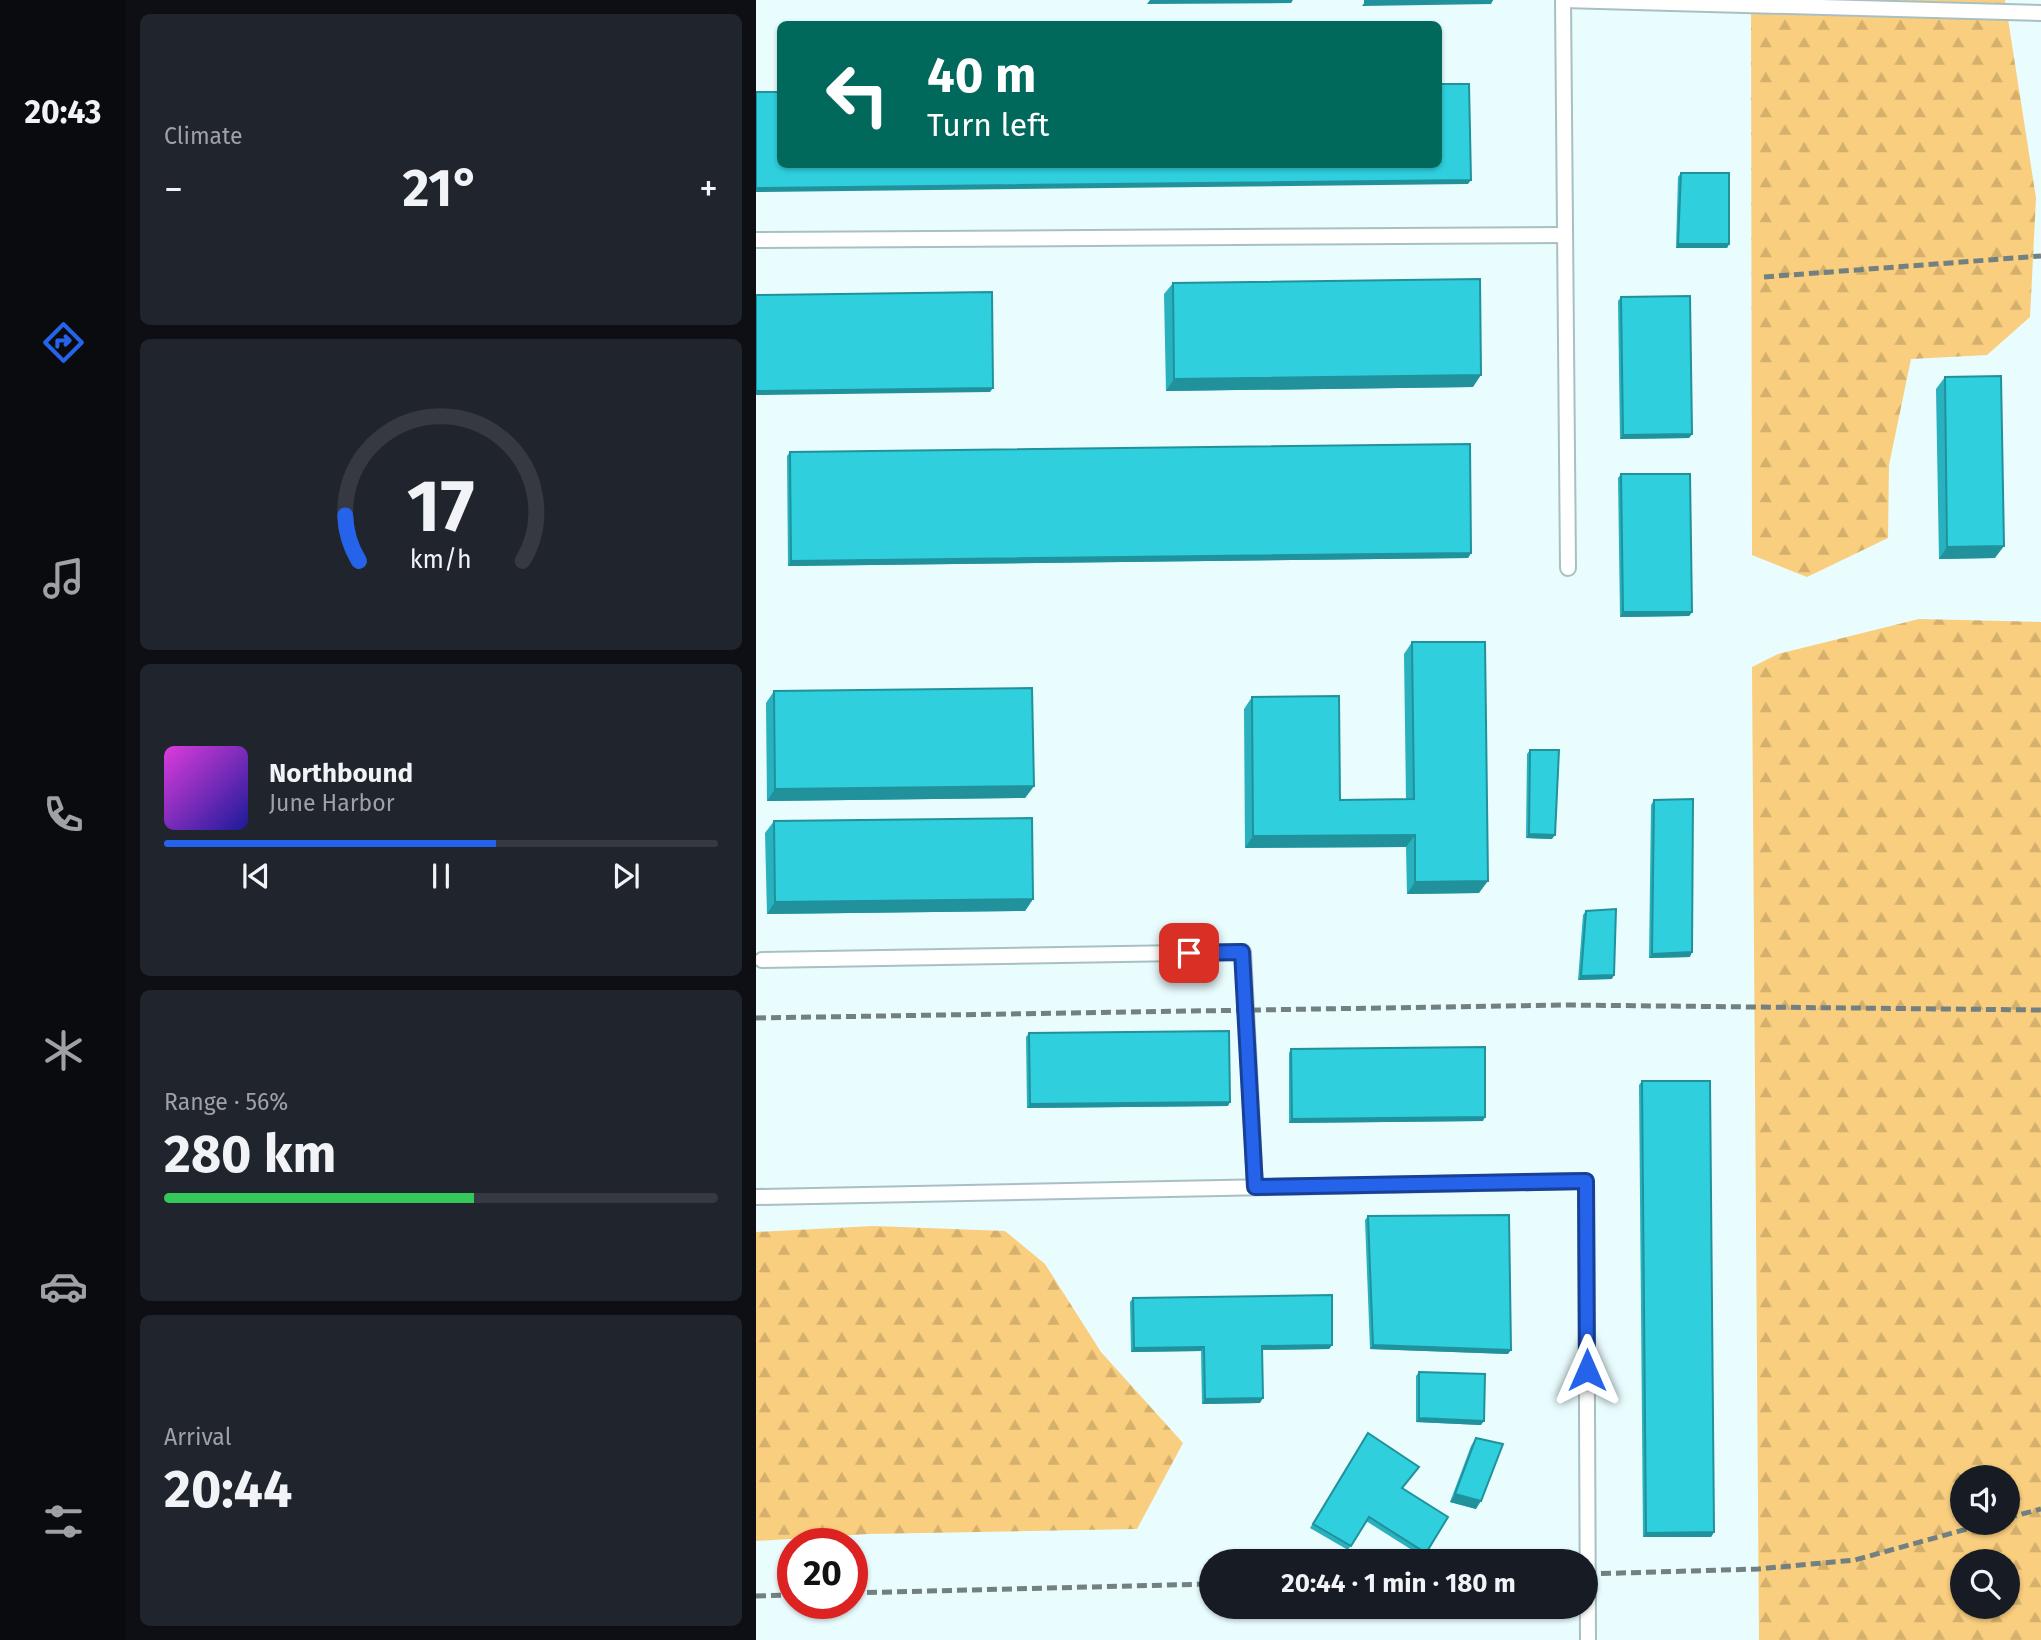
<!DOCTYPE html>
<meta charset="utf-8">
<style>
:root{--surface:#171b24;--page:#20242c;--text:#f1f3f6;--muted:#9ea1a6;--line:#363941;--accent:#2563eb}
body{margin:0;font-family:"Fira Sans",sans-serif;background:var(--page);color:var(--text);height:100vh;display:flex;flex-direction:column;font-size:26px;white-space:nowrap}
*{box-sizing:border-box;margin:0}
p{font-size:23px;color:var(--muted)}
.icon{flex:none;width:38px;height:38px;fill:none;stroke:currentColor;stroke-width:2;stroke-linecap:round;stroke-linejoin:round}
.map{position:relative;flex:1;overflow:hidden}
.side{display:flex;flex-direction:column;gap:14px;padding:14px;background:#0d0f14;width:630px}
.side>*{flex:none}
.top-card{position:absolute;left:21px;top:21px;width:665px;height:147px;border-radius:10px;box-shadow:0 2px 5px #0004;background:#00695c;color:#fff;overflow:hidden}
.tools{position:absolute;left:1194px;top:1465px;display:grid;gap:14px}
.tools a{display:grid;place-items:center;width:70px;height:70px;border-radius:50%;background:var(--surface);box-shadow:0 2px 5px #0004;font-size:35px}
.speed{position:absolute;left:21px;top:1528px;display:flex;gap:14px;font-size:35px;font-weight:700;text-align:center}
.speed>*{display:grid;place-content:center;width:91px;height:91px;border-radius:50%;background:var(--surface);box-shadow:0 2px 5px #0004;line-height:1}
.speed .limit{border:10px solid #d22;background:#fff;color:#111}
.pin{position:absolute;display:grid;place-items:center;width:60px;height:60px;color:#fff;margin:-30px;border-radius:14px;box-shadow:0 4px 10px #0006}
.me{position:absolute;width:77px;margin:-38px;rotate:0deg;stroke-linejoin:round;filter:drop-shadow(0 0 5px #0008)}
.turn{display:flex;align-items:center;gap:24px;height:147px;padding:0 35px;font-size:32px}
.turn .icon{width:91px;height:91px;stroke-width:2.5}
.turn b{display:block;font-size:49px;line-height:60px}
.big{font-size:52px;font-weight:700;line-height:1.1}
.side .card{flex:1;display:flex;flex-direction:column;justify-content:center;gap:10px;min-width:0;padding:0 24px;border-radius:10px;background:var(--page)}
.side .dial{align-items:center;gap:0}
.dial svg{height:182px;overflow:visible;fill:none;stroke:var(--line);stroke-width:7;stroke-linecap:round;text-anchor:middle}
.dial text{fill:var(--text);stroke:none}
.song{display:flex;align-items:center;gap:21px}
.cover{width:84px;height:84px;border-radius:10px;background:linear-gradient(135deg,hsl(300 70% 55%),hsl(240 70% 35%))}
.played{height:7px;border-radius:4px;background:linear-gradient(90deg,var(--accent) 60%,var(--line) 60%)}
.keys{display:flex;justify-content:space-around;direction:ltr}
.heat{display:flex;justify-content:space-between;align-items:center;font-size:38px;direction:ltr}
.charge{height:10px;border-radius:5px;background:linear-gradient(90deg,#34c759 56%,var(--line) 0)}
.trip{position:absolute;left:443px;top:1549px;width:399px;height:70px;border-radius:35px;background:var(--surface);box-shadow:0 2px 5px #0004;font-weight:700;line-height:70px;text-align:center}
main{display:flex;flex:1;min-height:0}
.tabs{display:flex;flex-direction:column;width:126px;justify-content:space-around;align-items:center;background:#090b0e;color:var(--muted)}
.tabs .icon{width:49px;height:49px}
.tabs .on{color:var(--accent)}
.tabs b{font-size:32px;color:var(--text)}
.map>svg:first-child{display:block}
</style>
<main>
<nav class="tabs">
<b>20:43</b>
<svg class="icon on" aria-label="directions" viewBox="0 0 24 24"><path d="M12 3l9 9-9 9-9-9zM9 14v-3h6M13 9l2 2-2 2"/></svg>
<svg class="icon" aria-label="music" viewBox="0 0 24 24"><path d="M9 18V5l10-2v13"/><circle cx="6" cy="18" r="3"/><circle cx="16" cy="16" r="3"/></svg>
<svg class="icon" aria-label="phone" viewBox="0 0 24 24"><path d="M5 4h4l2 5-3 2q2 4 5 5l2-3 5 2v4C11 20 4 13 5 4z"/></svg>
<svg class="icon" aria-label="climate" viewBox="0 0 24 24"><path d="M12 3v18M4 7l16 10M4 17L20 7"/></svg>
<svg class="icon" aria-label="car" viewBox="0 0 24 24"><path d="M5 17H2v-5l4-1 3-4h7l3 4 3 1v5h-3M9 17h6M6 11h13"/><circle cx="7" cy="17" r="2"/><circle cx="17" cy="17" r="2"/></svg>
<svg class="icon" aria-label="filters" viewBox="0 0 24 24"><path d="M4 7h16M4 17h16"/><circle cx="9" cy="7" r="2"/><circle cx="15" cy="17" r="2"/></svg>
</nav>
<section class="side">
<div class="card"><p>Climate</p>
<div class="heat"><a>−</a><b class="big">21°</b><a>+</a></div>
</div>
<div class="card dial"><svg viewBox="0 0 100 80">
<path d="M14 69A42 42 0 1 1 86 69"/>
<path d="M14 69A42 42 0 0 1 8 49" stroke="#2563eb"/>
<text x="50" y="56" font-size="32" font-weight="700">17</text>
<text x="50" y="72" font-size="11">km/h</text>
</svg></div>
<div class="card">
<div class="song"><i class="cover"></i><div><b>Northbound</b><p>June Harbor</p></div></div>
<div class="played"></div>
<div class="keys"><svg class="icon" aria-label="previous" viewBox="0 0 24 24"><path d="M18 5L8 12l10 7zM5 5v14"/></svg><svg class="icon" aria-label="pause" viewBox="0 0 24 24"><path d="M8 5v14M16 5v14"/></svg><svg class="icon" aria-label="next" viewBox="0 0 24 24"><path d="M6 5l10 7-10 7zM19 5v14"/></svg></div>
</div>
<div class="card"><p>Range · 56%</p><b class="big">280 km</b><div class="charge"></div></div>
<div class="card"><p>Arrival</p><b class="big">20:44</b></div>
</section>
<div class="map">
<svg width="1285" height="1640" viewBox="0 0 1285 1640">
<defs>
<pattern id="forest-firs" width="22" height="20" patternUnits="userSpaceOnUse" patternTransform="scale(1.75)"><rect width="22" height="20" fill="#f9ce7e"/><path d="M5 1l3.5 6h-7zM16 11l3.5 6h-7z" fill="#d4b06c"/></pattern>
</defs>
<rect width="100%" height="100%" fill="#e9fcfe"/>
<!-- forest -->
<g fill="url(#forest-firs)" fill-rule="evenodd">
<polygon points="995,0 1249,0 1280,198 1274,317 1231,355 1155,359 1133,465 1132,538 1051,577 996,555"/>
<path d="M1163 619 1285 622V1640H1003L996 667 1022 654ZM1206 1477H1251V1522H1206ZM1206 1561H1251V1606H1206Z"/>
<polygon points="118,1226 249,1231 289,1264 345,1352 427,1443 381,1529 112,1534 0,1541 0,1232"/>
</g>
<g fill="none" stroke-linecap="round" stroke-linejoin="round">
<!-- lane casing -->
<g stroke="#a9c0c3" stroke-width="18">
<g id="lane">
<polyline points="807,0 812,568"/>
<polyline points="807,0 1285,13"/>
<polyline points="0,240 809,235"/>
<polyline points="6,960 487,952 499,1187"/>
<polyline points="0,1197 830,1181 832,1640"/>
</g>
</g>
<!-- lane -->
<use href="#lane" stroke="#fff" stroke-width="14"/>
<!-- rail -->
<g stroke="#738082" stroke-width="5" stroke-dasharray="10 5" stroke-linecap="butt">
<polyline points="1008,277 1285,256"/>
<polyline points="0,1018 811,1005 1285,1010"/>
<polyline points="1251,1518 1285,1509"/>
<polyline points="830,1574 1002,1569 1099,1560 1236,1522"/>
<polyline points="96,1593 455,1584"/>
<polyline points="0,1596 37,1595"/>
</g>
</g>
<!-- wall -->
<g fill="#28b2bf">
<polygon points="925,173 973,244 971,248 920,248 922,177"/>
<polygon points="417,283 717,387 410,391 408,294"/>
<polygon points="865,297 936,434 933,438 864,439 862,301"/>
<polygon points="1189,377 1239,558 1183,559 1180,389"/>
<polygon points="34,452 715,553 712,558 32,566 31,456"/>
<polygon points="865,474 936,612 933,616 864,617 862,478"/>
<polygon points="656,642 723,893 651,894 650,847 489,848 488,709 496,697 584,800 650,799 648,654"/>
<polygon points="18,691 278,786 269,798 11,801 10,703"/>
<polygon points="774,750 796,839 770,838 771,754"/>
<polygon points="898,800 934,957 893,958 895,805"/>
<polygon points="18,821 277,899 269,911 11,914 9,833"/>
<polygon points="830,911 856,979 822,980 827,915"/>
<polygon points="273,1033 472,1106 271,1108 270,1037"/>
<polygon points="535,1049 727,1121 533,1123 533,1053"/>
<polygon points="886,1081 958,1532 955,1537 887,1537 883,1085"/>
<polygon points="612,1216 752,1354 614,1349 609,1220"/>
<polygon points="377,1298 576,1345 573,1349 506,1350 504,1403 446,1404 445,1351 375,1352 374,1302"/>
<polygon points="663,1372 725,1425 660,1422 660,1376"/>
<polygon points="612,1433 646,1488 692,1517 667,1557 610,1521 592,1550 554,1528"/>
<polygon points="720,1438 720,1509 694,1502 715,1446"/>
</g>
<!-- shaded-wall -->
<g fill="#21919b">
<polygon points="394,0 537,0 535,3 391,4"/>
<polygon points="737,0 735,4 606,6 609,2"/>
<polygon points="715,180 712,184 0,192 0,188"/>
<polygon points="922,244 973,244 971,248 920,248"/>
<polygon points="725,375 717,387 410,391 418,379"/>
<polygon points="237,388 234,392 0,395 0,391"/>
<polygon points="936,434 933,438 864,439 867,435"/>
<polygon points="1248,546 1239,558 1183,559 1191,547"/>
<polygon points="715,553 712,558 32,566 35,561"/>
<polygon points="867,612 936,612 933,616 864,617"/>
<polygon points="278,786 269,798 11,801 19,789"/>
<polygon points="773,834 799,835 796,839 770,838"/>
<polygon points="659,835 650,847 489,848 497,836"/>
<polygon points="732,881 723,893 651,894 659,882"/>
<polygon points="277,899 269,911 11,914 19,902"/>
<polygon points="936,952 934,957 893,958 896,954"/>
<polygon points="858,975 856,979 822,980 825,976"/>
<polygon points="474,1102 472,1106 271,1108 274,1104"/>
<polygon points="729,1117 727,1121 533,1123 536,1119"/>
<polygon points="576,1345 573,1349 503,1350 506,1346"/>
<polygon points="617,1345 755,1350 752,1354 614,1349"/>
<polygon points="448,1347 445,1351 375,1352 378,1348"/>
<polygon points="507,1398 504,1403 446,1404 449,1399"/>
<polygon points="663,1418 728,1421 725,1425 660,1422"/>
<polygon points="699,1494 725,1501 720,1509 694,1502"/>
<polygon points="958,1532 955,1537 887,1537 890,1533"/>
</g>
<!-- building -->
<g fill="#2fcfde" stroke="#21919b" stroke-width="2">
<polygon points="609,0 737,0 609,2"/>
<polygon points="682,84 713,84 715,180 0,188 0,92 24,92 24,164 682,164"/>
<polygon points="925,173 973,173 973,244 922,244"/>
<polygon points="724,279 725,375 418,379 417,283"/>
<polygon points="236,292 237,388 0,391 0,295"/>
<polygon points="934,296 936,434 867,435 865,297"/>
<polygon points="1245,376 1248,546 1191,547 1189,377"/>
<polygon points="714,444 715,553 35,561 34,452"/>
<polygon points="865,474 934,474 936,612 867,612"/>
<polygon points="656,642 729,642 732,881 659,882 659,835 497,836 496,697 583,696 584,800 658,799"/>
<polygon points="276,688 278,786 19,789 18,691"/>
<polygon points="774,750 803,750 799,835 773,834"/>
<polygon points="937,799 936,952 896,954 898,800"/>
<polygon points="276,818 277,899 19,902 18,821"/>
<polygon points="860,909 858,975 825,976 830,911"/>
<polygon points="473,1031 474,1102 274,1104 273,1033"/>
<polygon points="729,1047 729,1117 536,1119 535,1049"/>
<polygon points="886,1081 954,1081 958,1532 890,1533"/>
<polygon points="753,1215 755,1350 617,1345 612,1216"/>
<polygon points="576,1295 576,1345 506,1346 507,1398 449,1399 448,1347 378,1348 377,1298"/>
<polygon points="663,1372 729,1374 728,1421 663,1418"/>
<polygon points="612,1433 663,1467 646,1488 692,1517 670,1553 613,1517 595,1546 557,1524"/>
<polygon points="720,1438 747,1444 725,1501 699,1494"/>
</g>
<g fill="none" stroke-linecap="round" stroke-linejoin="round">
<!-- route casing -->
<g stroke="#184099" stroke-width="18">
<polyline id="route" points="433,953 486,952 499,1187 830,1181 831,1370"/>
</g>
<!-- route -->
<use href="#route" stroke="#2563eb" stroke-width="12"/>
</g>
</svg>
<div class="tools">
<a><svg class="icon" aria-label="sound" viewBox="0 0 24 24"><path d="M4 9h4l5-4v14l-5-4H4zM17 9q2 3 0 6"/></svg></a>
<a><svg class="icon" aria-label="search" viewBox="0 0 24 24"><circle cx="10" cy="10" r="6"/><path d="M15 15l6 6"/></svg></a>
</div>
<div class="speed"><div class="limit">20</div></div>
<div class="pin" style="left:433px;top:953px;background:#d93025"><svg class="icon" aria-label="arrive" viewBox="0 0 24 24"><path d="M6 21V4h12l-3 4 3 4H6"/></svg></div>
<svg class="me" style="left:831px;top:1370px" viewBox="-20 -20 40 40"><path d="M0-17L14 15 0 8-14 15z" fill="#2563eb" stroke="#fff" stroke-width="4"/></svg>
<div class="trip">20:44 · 1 min · 180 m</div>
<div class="top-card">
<div class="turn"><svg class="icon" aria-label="left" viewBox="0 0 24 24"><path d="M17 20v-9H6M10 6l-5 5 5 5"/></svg><div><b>40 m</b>Turn left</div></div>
</div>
</div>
</main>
